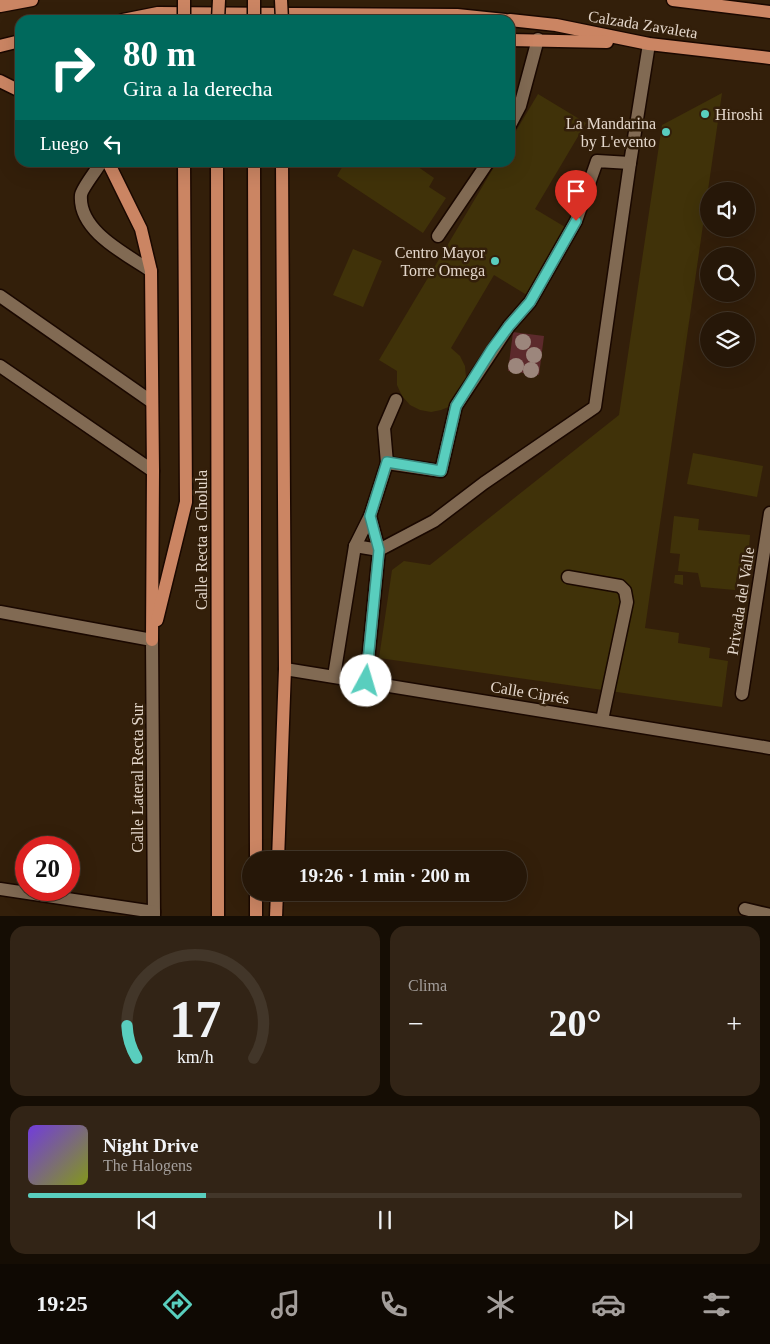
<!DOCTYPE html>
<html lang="es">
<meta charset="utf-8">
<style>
:root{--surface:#261708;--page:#322416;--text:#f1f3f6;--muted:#a49f9c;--line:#423629;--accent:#59cebe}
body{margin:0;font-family:"Times New Roman",serif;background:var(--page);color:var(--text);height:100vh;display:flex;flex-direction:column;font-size:19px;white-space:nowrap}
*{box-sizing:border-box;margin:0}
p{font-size:16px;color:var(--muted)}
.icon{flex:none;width:28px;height:28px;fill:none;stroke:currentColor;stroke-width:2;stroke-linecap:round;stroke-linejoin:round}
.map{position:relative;height:916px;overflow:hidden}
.sheet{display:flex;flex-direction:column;gap:10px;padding:10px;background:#150d04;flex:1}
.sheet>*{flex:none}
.top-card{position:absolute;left:15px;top:15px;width:500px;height:152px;border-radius:15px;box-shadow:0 5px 20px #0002,0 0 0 1px var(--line);background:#00695c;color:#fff;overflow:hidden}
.controls{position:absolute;left:700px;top:182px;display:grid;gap:10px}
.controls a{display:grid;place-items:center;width:55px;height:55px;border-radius:50%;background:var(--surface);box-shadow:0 5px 20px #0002,0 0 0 1px var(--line);font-size:25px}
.speed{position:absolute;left:15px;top:836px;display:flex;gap:10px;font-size:25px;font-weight:700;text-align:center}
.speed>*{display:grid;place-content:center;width:65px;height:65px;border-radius:50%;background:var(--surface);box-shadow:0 5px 20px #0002,0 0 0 1px var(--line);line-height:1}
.speed .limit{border:8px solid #d22;background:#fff;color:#111}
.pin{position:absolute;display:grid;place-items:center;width:42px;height:42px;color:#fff;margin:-51px -21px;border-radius:50% 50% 50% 0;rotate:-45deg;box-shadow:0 0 5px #0007}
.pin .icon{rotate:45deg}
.me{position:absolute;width:55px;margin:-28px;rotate:6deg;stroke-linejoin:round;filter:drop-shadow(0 0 4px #0008)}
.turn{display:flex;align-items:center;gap:18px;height:105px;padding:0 25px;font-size:22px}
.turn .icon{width:65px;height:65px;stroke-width:2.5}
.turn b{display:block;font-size:35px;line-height:42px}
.then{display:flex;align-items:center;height:48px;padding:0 25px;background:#0003;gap:10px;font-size:19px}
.big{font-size:38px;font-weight:600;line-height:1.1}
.sheet .card{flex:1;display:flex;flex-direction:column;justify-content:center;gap:8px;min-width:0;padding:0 18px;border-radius:15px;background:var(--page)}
.sheet .dial{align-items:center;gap:0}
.dial svg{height:130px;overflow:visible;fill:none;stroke:var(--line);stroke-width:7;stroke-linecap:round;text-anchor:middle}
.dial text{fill:var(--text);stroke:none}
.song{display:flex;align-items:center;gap:15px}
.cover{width:60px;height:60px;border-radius:8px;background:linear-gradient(135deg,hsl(260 70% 55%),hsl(70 70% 35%))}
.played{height:5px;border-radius:2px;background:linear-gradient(90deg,var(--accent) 25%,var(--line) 25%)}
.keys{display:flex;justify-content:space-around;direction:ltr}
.heat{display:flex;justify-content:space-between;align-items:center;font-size:28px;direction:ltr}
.sheet .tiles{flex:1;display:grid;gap:10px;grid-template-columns:1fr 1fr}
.card:last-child{grid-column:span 2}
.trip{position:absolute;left:242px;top:851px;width:285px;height:50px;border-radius:25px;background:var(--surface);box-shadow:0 5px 20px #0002,0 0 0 1px var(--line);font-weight:600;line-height:50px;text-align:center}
.dock{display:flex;height:80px;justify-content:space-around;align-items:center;background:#0f0903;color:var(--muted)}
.dock .icon{width:35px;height:35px}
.dock .on{color:var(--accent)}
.dock b{font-size:22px;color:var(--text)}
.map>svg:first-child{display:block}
</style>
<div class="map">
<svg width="770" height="917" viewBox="0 0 770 917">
<rect width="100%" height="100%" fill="#331f0a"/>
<!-- green -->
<polygon fill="#5c2a2c" points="513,332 544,336 539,375 508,371"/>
<!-- building -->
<g fill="#403209">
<polygon points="722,93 645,628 679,633 678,643 710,648 709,658 728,661 722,707 379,658 392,570 404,561 430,565 619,415 662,125"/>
<polygon points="538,94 586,123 535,209 570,230 530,297 494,275 451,348 460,356 465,366 466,377 464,388 451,406 441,410 431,412 420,410 410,405 402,396 397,385 397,371 379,360 497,162 510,162 510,141"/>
<polygon points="345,162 411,162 434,178 429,187 446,198 423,233 337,176"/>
<polygon points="353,249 382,261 363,307 333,295"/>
<polygon points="693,453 763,466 757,497 687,484"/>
<polygon points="674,516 699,519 698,530 750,535 747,576 737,575 735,590 701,587 698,573 678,571 680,554 670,553"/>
<polygon points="675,575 683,575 683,585 674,583"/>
</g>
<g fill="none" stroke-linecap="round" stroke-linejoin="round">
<!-- minor casing -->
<g stroke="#1a0800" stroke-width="15">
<g id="minor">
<polyline points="510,125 520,106 538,39"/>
<path d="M101 162C97 170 82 188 81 195 78 231 126 254 151 271"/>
<polyline points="438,236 488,162"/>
<polyline points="0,296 152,402"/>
<polyline points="0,366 153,471"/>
<polyline points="387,463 441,471 456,406 509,326 530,302 576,221 597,161 630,163"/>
<polyline points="355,546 379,550 434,521 484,483 595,407 630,163 649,44"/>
<polyline points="568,577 620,586 625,591 627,602 602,720"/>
<polyline points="0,612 152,640 154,917"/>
<polyline points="285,669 770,748"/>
<polyline points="334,676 355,546 370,516 387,463 384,428 396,400"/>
<polyline points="366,681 379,550 370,516"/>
<polyline points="742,694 770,513"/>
<polyline points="0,889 154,912"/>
<polyline points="745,909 770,915"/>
</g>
</g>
<!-- major casing -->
<g stroke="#1a0800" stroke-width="15">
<g id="major">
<polyline points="673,0 770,12"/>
<polyline points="0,6 32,0"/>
<polyline points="123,20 158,13 457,15 505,20"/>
<polyline points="510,20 556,25 649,44 770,58"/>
<polyline points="510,40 607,42"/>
<polyline points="0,46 20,41"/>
<polyline points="0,81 20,91"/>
<polyline points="108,162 141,229 151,271 153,471 152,640"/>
<polyline points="217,162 218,917"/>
<polyline points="254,162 256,860"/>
<polyline points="157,620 186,502 184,162"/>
<polyline points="278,860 285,669 282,162"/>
<polyline points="256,892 256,917"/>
<polyline points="276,917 277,892"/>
</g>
</g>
<!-- minor -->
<use href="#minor" stroke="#816a53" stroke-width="12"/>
<!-- major -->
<use href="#major" stroke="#cb8563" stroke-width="12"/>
<!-- major-bridge casing -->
<g stroke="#1a0800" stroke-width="15" stroke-linecap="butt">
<g id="major-bridge">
<polyline points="184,0 184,20"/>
<polyline points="281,0 282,20"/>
<polyline points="218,20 219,0"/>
<polyline points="254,20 254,0"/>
</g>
</g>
<!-- major-bridge -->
<use href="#major-bridge" stroke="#cb8563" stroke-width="12"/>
</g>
<!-- trees -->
<g fill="#9c867c">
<circle cx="523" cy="342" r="8"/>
<circle cx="534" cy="355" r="8"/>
<circle cx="516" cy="366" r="8"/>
<circle cx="531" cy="370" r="8"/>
</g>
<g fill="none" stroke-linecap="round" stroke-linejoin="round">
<!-- route casing -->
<g stroke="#3a867c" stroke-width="12">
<polyline id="route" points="366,681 379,550 370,516 387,462 441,471 456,406 492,349 509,326 530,302 576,221"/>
</g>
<!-- route -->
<use href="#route" stroke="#59cebe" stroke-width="9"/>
</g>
<!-- markers -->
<g fill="#59cebe" stroke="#331f0a" stroke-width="2">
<circle cx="705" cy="114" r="5"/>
<circle cx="666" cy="132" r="5"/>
<circle cx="495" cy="261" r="5"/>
</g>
<g text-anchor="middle" stroke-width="5" stroke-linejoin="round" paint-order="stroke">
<!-- street labels -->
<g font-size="16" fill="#e4d7cb" stroke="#331f0a">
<text transform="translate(643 24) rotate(9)" y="6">Calzada Zavaleta</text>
<text transform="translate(201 540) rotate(-90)" y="6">Calle Recta a Cholula</text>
<text transform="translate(740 601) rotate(-81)" y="6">Privada del Valle</text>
<text transform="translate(530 692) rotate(9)" y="6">Calle Ciprés</text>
<text transform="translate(137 778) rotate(-90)" y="6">Calle Lateral Recta Sur</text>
</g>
<!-- poi labels -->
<g font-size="16" fill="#e4d7cb" stroke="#331f0a" text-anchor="end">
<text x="715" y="120" text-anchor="start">Hiroshi</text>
<text x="656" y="129">La Mandarina<tspan x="656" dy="18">by L'evento</tspan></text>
<text x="485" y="258">Centro Mayor<tspan x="485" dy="18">Torre Omega</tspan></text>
</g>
</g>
</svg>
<div class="controls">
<a><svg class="icon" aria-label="sound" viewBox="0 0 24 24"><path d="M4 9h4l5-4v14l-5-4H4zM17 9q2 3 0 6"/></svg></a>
<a><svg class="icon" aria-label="search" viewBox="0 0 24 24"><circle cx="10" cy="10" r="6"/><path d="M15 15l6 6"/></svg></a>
<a><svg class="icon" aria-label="layers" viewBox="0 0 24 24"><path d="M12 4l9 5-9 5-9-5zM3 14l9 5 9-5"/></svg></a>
</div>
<div class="speed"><div class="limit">20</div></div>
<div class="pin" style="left:576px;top:221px;background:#d93025"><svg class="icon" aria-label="arrive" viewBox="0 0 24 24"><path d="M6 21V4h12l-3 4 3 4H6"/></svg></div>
<svg class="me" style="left:366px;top:681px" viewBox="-20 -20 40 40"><circle r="19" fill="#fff"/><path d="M0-13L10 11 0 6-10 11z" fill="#59cebe"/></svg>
<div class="trip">19:26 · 1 min · 200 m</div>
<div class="top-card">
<div class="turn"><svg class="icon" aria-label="right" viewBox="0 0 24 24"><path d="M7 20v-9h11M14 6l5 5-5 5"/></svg><div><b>80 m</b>Gira a la derecha</div></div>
<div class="then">Luego<svg class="icon" aria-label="left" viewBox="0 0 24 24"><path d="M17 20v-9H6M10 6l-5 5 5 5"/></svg></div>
</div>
</div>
<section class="sheet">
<div class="tiles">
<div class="card dial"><svg viewBox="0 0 100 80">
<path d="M14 69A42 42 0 1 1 86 69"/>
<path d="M14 69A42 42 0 0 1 8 49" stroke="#59cebe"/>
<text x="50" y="56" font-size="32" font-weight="700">17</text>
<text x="50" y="72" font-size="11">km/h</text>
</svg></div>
<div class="card"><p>Clima</p>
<div class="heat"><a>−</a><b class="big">20°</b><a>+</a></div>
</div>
<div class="card">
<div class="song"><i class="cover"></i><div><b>Night Drive</b><p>The Halogens</p></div></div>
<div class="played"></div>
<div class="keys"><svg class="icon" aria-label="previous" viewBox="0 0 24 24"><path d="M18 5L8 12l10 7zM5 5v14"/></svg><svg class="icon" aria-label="pause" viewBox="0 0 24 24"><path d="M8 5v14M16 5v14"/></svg><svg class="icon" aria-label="next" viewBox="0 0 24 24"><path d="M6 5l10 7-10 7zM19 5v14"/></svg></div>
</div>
</div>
</section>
<nav class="dock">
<b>19:25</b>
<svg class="icon on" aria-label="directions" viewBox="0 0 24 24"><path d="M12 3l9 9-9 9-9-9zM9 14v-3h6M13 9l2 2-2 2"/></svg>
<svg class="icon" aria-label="music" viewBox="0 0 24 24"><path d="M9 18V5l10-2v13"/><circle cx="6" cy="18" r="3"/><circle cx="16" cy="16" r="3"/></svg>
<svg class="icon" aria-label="phone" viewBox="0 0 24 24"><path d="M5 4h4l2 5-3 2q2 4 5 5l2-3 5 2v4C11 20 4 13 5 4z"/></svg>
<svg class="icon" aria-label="climate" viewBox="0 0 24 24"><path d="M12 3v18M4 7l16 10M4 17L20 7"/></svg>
<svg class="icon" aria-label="car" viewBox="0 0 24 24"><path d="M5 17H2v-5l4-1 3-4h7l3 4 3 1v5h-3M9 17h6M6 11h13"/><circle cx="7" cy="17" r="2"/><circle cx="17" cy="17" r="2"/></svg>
<svg class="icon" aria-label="filters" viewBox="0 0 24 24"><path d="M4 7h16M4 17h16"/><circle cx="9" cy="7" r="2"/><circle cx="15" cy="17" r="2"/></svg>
</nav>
